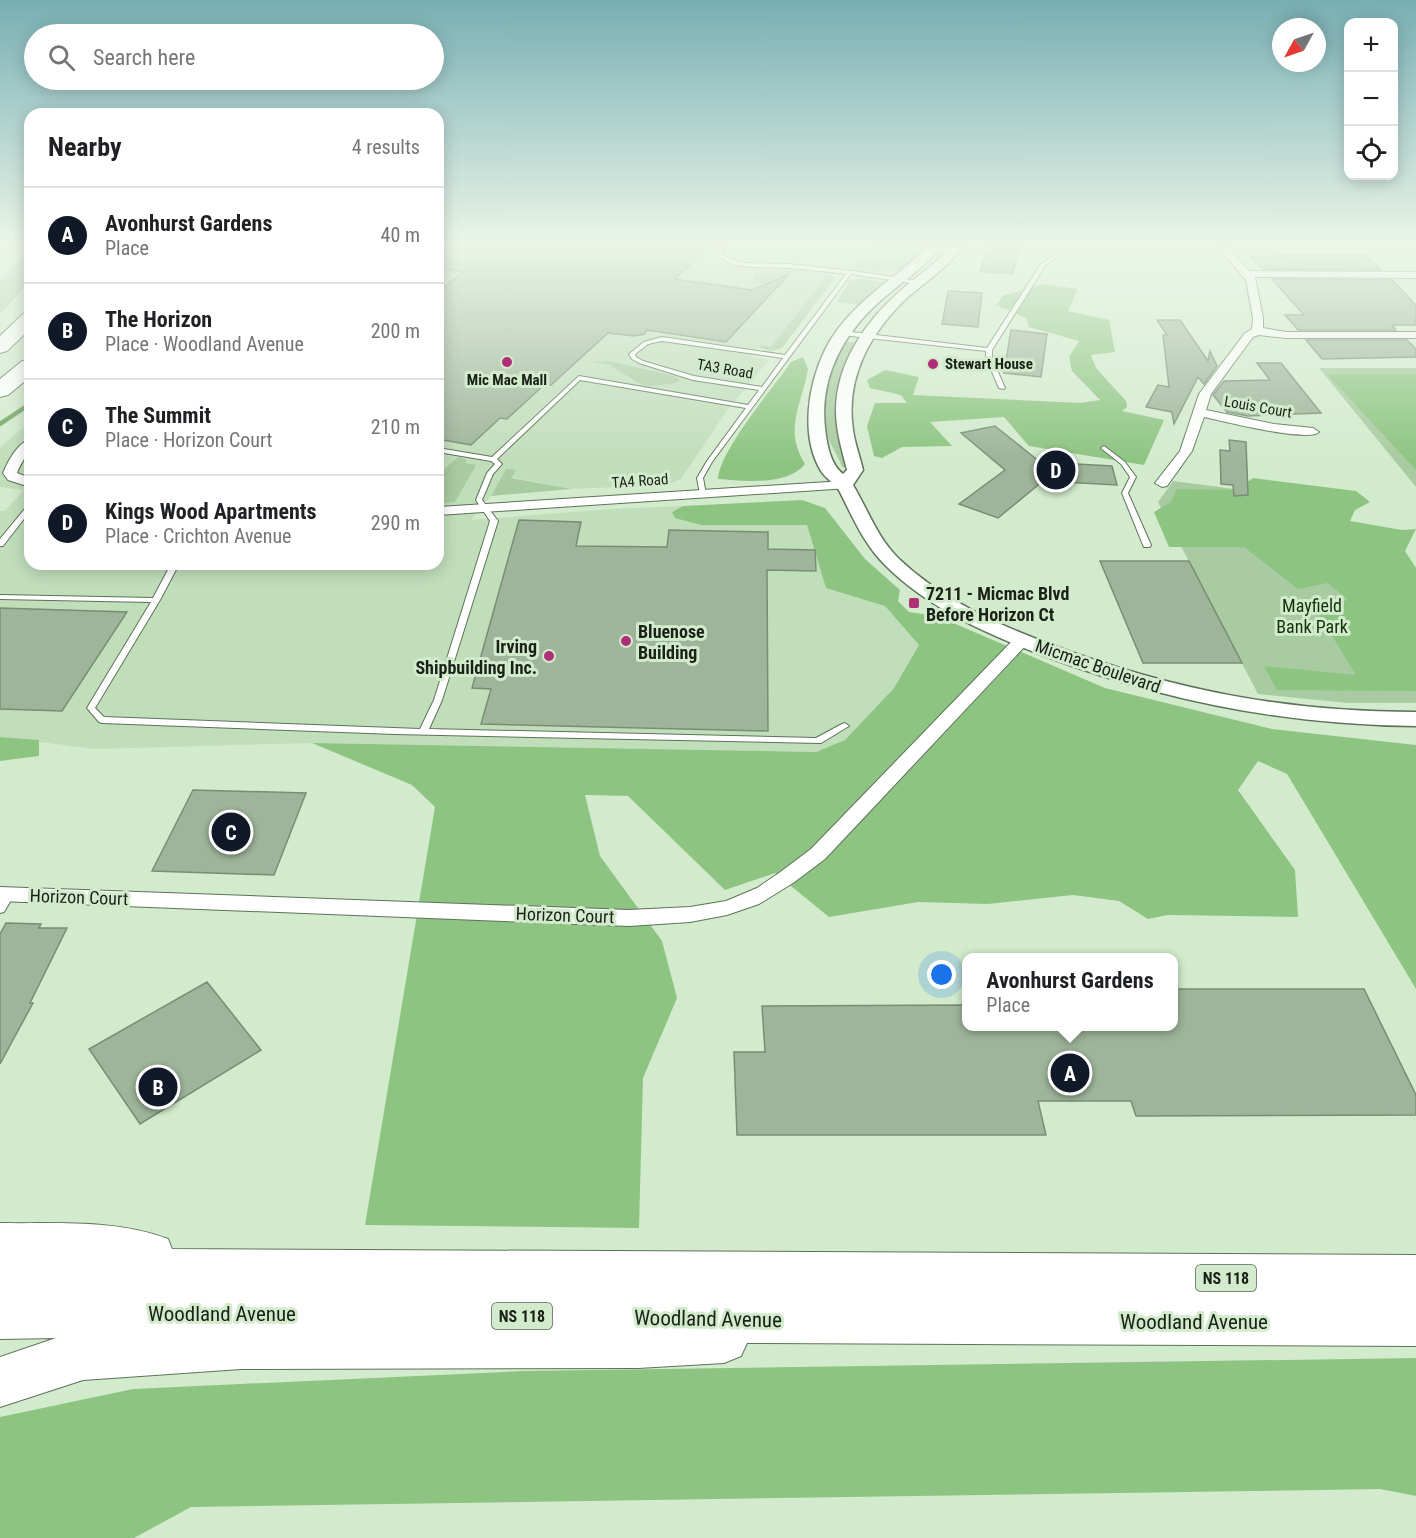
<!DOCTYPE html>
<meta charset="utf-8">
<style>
:root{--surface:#fff;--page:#f6f6f6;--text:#202124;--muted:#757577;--line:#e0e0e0;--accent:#111827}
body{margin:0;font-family:"Roboto Condensed",sans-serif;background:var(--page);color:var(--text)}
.controls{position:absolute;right:18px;top:18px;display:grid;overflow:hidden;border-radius:12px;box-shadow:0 3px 15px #0003}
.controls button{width:54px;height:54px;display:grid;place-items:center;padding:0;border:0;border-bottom:2px solid var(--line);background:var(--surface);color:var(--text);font:30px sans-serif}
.compass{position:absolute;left:1272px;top:18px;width:54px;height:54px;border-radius:50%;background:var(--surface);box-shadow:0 3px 15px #0003;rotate:230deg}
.you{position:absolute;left:942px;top:975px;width:21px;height:21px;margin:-15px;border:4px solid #fff;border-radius:50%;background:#1a73e8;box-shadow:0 0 0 9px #1a73e833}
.badge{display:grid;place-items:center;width:39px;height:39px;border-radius:50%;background:var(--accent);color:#fff;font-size:20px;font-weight:700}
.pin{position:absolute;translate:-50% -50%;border:3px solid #fff;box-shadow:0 2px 6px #0006}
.popup{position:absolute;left:962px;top:953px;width:216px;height:78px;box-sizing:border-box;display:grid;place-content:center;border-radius:12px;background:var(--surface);filter:drop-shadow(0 2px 4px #0005);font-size:20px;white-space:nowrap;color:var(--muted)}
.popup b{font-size:22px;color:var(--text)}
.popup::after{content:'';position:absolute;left:50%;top:100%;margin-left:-12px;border:12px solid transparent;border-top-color:var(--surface)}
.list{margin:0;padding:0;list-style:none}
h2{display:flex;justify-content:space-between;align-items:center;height:78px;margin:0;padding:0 24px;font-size:26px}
h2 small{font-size:20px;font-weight:400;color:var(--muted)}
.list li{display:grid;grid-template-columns:39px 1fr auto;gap:18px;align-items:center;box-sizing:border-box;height:96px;padding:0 24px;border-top:2px solid var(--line)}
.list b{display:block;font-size:22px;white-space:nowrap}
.list p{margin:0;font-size:20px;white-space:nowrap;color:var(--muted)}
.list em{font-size:20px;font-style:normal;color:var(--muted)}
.icon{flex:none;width:33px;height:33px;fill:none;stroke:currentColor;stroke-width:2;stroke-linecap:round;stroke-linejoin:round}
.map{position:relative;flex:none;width:1416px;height:1538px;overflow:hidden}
.search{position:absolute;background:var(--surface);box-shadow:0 3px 15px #0003;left:24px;top:24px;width:420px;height:66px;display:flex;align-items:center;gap:15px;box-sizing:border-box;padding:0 21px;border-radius:33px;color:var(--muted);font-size:22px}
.panel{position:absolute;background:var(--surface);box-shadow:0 3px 15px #0003;left:24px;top:108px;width:420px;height:462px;border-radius:18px}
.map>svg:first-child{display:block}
.built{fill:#c1debb}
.green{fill:#a8cba1}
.forest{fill:#8ec482}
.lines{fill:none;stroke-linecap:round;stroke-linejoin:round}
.stream{stroke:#6fa464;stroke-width:4.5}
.building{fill:#9eb59a;stroke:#788e74;stroke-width:1.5}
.service-casing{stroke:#5d7259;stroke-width:2}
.minor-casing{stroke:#5d7259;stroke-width:2}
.tertiary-casing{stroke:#5d7259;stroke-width:3}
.motorway-casing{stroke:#5d7259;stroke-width:2}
.service{fill:#fff;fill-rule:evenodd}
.minor{fill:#fff;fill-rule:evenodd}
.tertiary{fill:#fff;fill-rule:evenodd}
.motorway{fill:#fff;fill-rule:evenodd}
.poi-dot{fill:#b02d78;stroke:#d3ebcd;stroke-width:2}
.labels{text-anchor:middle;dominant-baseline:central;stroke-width:6;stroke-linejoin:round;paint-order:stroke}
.far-poi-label{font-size:15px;font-weight:bold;fill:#1a2218;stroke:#d3ebcd;text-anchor:start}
.far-street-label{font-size:15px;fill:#1a2218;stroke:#d3ebcd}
.shield{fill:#d3ebcd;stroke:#525e4e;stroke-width:1.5}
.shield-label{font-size:16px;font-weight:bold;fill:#1a2218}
.poi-label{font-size:18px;font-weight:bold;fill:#1a2218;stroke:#d3ebcd;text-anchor:start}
.park-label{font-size:18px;fill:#103407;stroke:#d3ebcd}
.street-label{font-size:18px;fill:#1a2218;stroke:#d3ebcd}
.near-street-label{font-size:21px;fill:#1a2218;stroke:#d3ebcd}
</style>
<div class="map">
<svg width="1416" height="1538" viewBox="0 0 1416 1538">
<rect width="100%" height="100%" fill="#d3ebcd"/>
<path class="built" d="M438,246H876L855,270L824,269L820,275L827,276L771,347L761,345L753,357L769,360L728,409L681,479L668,485L572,489L510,477L506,469L491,496L471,520L611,509L683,506L672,512L701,525H807L826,587L885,606L919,645L894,688L845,740L816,752L312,743L95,749L0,737V511H5L24,490L0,487V447L30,422V564H438Z"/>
<path class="green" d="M876,246H926C901,275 891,274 855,270Z
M30,251V282L0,314V280Z
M779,268L801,271L793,272L779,288L764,285L754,280L755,273L780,271Z
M821,273L830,274L835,278L782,348L772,351L760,348L761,345L771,347L826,277L820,275Z
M865,278L883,282V285L858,305L837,302L850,280Z
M846,342H854C835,389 832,418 847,467H842C839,458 834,451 830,442C818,413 831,367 846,342Z
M609,361L674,376L680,380L676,383L648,386L638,383L610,365L592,362Z
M1319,368H1416V487Z
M458,457L467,460L465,463L476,465L455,502L438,504V475Z
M506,469L516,470L511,478L572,489L491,496Z
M1173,481L1290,496L1416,584V703H1348L1258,694L1158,502Z"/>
<path class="forest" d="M1044,284L1078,289L1068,311L1109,320L1115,352L1091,355L1096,368L1126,401L1127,407L1122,411L1164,420L1144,465L1029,446L1004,417L930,422L952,446L902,447L882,458L874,456L867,426L875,403H907L901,395L870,388L867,380L885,370L919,377L913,395L1081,403L1100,400L1072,371L1069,357L1079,341L1029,327L1026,318L996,305L1003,296Z
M803,357L808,369C802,404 783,429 805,464C788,486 743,481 718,479C719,451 774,387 791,362Z
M1327,374H1416V470Z
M1253,478L1356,491L1370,502L1355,510L1350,521L1402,530L1416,529L1405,551L1416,568V691L1277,690L1264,666L1356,675L1315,608L1348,600L1328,583L1298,589L1244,547H1169L1154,512L1171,502L1177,489L1236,490Z
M802,500L825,508L865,559L900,590L898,601L909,612L937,616L1105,688L1272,729L1416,745V989L1287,774L1258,761L1238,790L1295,870L1298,917L1167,915L1148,919L1119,901L1073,895L988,904L918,902L829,917L775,873L725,890L628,796L585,795L600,856L662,941L677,998L643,1078L639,1228L365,1225L435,807L412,785L312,743L816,752L845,740L894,688L919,645L885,606L826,588L807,525H701L675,518L672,512L683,506Z
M0,737L39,740V756L0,761Z
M1416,1358V1496L1380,1489L191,1507L134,1538H0V1417L133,1389L524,1371Z"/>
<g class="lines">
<path class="stream" d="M0,424L30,404"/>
</g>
<path class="building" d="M438,246H709L675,279L752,290L788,275L726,342L647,330L644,334L634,336L608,333L551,385L545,384L507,419L500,418L471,445L438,439V291L464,272L438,268Z
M989,246H1022L1012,274L980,271Z
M1278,255H1366L1381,270L1263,269L1251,257L1279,256Z
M1272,279L1392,280L1416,305V325H1392L1396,330H1298L1285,315H1304Z
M948,291L982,293L978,327L942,324Z
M1157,320H1180L1208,361L1210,351L1217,366L1204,384L1198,377L1174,424L1172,412L1146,407L1158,385L1169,387L1163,335H1167Z
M1011,330L1047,334L1041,377L1004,373Z
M1306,340H1407L1416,349V357L1322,359Z
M1257,363H1281L1321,413L1248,416L1227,412L1213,395L1224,381L1270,380Z
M995,426L1040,462L1112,466L1117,485L1043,481L998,518L959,504L1005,470L961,433Z
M1229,440L1246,442L1248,495L1234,496L1233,485L1221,484L1220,450L1230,451Z
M519,520L581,522L576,546L667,547L669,530L768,532V549L815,550L816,571L767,570L768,731L481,724L491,689L472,688Z
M1100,561H1189L1242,663H1143Z
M0,608L127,612L62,711L0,709Z
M193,790L306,793L274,875L152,871Z
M6,923L41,924L39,928H67L30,1003H33L0,1064V934Z
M207,982L261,1050L140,1124L89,1049Z
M1173,989H1364L1416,1095V1115L1136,1116L1131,1101H1038L1046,1135H737L734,1052H765L762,1006L966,1005V1026H1173Z"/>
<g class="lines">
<g class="service-casing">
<path id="service" d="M721,246H726L722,252L723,255L731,259L745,263L788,264L853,271L901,278L920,282L917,284L851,274L712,462L703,478L706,494L705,495H701L700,494L697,478L707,461L746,408L580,380L497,459L502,464L493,474L482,500L498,521L442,700L429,729L816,738L842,724L845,723L849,726L821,743L395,734L102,723L99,722L87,708L151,602L0,599V595L153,598L171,564H179L160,600L95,708L104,717L420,729L434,700L490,521L476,500L487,473L495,464L491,461L438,452V448L492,457L579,376L748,405L759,390L693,380L639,363L632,359L629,354L644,342L662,337L785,355L846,274C827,272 808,269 789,268C769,266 727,272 717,252ZM662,341L783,358L762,387L694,376L643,361L636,357L635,354L648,344Z
M1053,256L1057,257L1045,266L992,350V358L1005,388L1004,389L999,388L986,358V351L842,335L839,333L842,331L987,348L1041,264Z
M438,270L445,272L446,273L443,275L438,274Z
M1104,446L1125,462L1136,477L1128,493L1151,545L1150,547H1144L1143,545L1122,493L1130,477L1121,464L1102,449L1101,448Z
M30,504V511L3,546H0V539L28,505Z
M9,891L13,892L14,895L4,912L0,913V901L5,892Z"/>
</g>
<g class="minor-casing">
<path id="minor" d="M1217,246H1227L1249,271L1416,272V278L1255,277L1263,318V328L1286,332H1416V338H1286L1259,335L1253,337L1211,394L1206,410L1274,424L1313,428L1319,432C1308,443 1223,421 1204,417L1192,451L1167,486L1162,487L1155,483L1180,451L1199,394L1245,333L1252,329L1253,318L1246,280Z
M30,439C30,455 22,459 17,473L30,478V487L8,480L3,473C8,461 17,444 30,439Z
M844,481L851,485L849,488L438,515V507Z
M1022,635L1030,640L1028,643L825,859L793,883L759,904L727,915L690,922L629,926L0,901V887L629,910L690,907L726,901L757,888L779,873L811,849L1016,637Z"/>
</g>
<g class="tertiary-casing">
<path id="tertiary" d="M929,246H942C927,265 905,280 887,295C846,329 819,374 825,428C827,444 830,464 843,474L847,470C842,450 836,431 836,411C836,364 865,322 899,292C916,277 936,264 951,246H963C948,267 928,280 909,296C871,331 845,377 853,430C855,444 860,457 863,470L853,485C868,510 877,537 898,558C941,599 996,624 1052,645C1172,690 1287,712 1416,712V726C1286,725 1163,701 1042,655C985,633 928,608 885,565C864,544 853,518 840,492C835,483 826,479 821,471C800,436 808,385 825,350C847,305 894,280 929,246Z"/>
</g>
<g class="motorway-casing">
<path id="motorway" d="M30,312V329L7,351L0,353V336L23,314Z
M30,360V377L8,395L0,397V379L22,361Z
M0,1223C55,1224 116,1219 168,1239L172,1249L1416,1255V1346L747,1343L741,1356L724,1363L638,1368L241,1369L83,1380L0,1407V1357L56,1338L0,1339Z"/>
</g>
<use href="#service" class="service"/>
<use href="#minor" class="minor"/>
<use href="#tertiary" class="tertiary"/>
<use href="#motorway" class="motorway"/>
</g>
<linearGradient id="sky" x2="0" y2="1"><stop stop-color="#77aeb3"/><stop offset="0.53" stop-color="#ebf6e8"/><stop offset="1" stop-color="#ebf6e8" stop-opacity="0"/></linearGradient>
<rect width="1416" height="461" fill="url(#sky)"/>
<g class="poi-dot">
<circle cx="507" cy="362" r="6"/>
<circle cx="933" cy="364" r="6"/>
<rect x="908" y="597" width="12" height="12" rx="3"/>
<circle cx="626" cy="641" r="6"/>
<circle cx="549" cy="656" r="6"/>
</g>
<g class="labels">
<g class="far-poi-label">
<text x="945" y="364">Stewart House</text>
<text x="507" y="380" text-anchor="middle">Mic Mac Mall</text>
</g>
<g class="far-street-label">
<text transform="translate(725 369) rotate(10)">TA3 Road</text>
<text transform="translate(1258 407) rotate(10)">Louis Court</text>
<text transform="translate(640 481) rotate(-4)">TA4 Road</text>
</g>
<g class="shield">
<rect x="1196" y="1265" width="60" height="26" rx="4.5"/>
<rect x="492" y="1303" width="60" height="26" rx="4.5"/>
</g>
<g class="shield-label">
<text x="1226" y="1278">NS 118</text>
<text x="522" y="1316">NS 118</text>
</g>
<g class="poi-label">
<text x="926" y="593">7211 - Micmac Blvd<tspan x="926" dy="21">Before Horizon Ct</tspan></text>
<text x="638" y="631">Bluenose<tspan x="638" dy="21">Building</tspan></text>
<text x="537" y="646" text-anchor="end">Irving<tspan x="537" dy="21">Shipbuilding Inc.</tspan></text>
</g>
<g class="park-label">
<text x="1312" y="605">Mayfield<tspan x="1312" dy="21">Bank Park</tspan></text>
</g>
<g class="street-label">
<text transform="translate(1098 666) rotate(19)">Micmac Boulevard</text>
<text transform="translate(79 897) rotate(2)">Horizon Court</text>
<text transform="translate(565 915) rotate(2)">Horizon Court</text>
</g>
<g class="near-street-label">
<text x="222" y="1314">Woodland Avenue</text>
<text transform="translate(708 1319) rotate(1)">Woodland Avenue</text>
<text x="1194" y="1322">Woodland Avenue</text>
</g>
</g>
</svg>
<div class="controls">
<button>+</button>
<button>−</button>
<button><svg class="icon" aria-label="locate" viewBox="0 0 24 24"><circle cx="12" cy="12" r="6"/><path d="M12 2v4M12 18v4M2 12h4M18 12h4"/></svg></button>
</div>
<svg class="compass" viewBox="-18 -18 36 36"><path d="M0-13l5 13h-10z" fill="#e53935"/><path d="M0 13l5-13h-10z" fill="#757577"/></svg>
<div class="you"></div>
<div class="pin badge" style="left:1070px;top:1073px">A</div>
<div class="popup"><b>Avonhurst Gardens</b>Place</div>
<div class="pin badge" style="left:158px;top:1087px">B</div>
<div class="pin badge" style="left:231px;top:832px">C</div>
<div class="pin badge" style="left:1056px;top:470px">D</div>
<div class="search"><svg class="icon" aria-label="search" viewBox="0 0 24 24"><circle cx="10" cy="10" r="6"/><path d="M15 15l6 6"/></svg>Search here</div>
<section class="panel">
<h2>Nearby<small>4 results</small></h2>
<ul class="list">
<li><span class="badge">A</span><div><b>Avonhurst Gardens</b><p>Place</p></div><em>40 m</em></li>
<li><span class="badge">B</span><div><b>The Horizon</b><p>Place · Woodland Avenue</p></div><em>200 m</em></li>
<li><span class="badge">C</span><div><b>The Summit</b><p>Place · Horizon Court</p></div><em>210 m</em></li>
<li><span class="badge">D</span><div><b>Kings Wood Apartments</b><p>Place · Crichton Avenue</p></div><em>290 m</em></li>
</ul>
</section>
</div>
